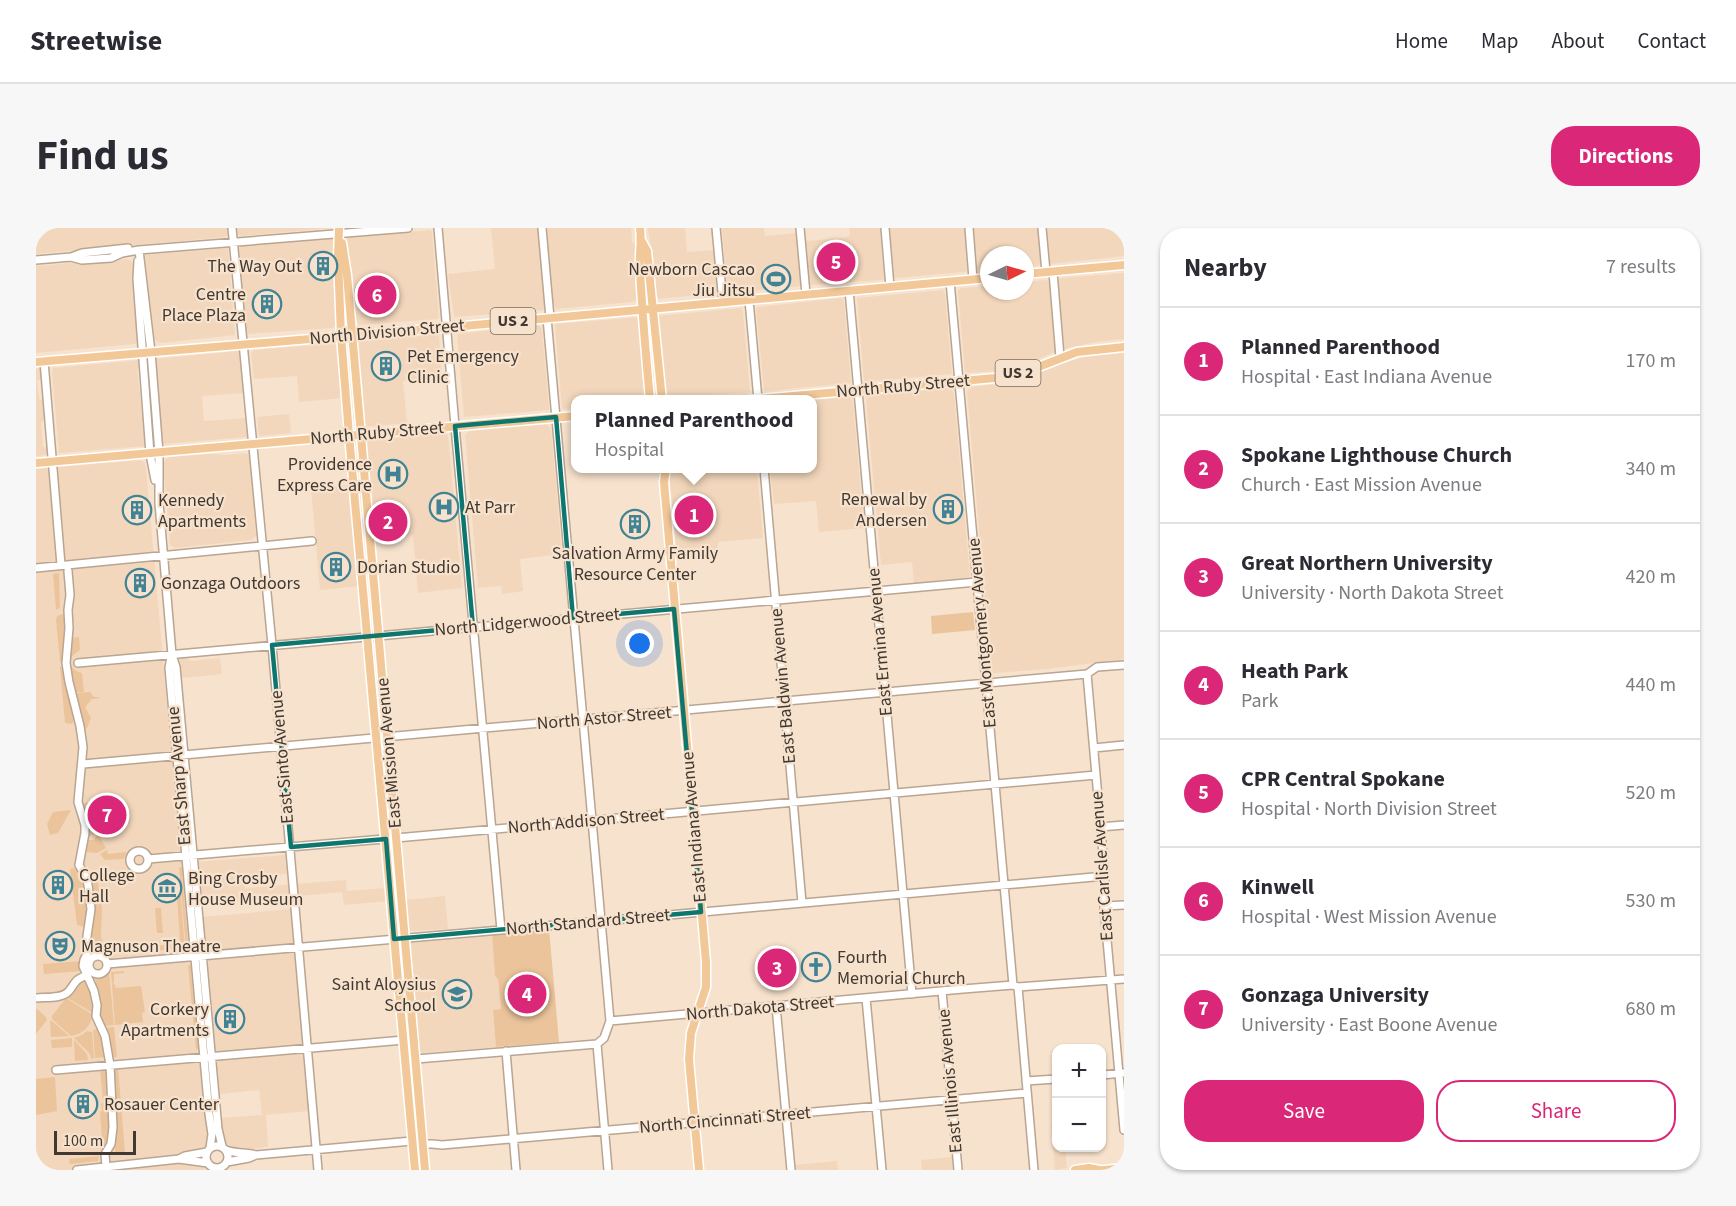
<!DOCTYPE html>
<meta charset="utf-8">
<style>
:root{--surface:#fff;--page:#f7f7f7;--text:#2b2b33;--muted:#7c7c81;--line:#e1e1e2;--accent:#db2777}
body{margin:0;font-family:"Source Sans 3",sans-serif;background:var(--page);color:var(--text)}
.controls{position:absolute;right:18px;bottom:18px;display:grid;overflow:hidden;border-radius:12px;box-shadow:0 2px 4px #0004}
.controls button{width:54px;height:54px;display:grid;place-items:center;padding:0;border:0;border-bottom:2px solid var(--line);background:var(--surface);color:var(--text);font:30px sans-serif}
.compass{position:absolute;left:944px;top:18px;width:54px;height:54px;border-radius:50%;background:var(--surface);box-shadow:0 2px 4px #0004;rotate:85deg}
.scale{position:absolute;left:18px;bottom:15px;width:82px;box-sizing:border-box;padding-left:6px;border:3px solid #413931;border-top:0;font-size:16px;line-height:21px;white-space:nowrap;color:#413931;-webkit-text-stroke:4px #f7e2cd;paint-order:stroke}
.you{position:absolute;left:604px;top:416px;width:21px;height:21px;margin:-15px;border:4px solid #fff;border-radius:50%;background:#1a73e8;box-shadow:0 0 0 9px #1a73e833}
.badge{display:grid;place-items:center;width:39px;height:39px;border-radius:50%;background:var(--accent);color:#fff;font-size:20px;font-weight:700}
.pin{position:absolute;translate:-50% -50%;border:3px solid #fff;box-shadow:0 2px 6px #0006}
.popup{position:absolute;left:535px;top:167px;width:246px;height:78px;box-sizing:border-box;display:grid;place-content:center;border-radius:12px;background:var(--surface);filter:drop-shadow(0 2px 4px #0005);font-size:20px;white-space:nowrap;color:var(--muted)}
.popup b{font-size:22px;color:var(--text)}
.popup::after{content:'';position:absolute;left:50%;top:100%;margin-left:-12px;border:12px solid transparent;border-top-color:var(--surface)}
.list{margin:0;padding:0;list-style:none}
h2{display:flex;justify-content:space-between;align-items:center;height:78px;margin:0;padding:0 24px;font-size:26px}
h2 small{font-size:20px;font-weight:400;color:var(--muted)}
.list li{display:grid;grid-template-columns:39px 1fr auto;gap:18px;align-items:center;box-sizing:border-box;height:108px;padding:0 24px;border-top:2px solid var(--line)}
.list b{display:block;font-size:22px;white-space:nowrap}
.list p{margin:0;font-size:20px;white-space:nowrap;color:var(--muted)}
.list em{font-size:20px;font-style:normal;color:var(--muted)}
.actions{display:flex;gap:12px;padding:18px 24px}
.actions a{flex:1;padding:14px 0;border:2px solid var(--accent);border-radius:24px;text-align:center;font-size:21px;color:var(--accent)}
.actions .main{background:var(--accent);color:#fff}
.map{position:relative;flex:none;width:1088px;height:942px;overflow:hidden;border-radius:24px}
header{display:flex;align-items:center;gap:36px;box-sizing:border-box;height:84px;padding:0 30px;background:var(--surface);border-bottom:2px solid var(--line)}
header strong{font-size:28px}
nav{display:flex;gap:33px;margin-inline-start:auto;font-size:21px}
.intro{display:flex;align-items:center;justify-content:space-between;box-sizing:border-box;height:144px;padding:0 36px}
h1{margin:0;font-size:42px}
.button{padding:15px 27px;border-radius:24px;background:var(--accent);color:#fff;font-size:21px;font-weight:700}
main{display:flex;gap:36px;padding:0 36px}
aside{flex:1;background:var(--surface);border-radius:24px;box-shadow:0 2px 4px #0004}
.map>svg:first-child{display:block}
.built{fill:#f2d7bc;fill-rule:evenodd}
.green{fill:#ebc49b}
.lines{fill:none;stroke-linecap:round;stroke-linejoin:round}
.minor-casing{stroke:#b9a591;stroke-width:10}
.major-casing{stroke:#fff;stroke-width:11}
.minor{stroke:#fff;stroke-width:7}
.major{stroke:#f2c898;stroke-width:8}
.marked{fill:none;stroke:#0f766e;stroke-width:4.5;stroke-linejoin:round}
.labels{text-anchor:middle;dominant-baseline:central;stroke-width:4.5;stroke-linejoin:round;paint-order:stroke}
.shield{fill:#f7e2cd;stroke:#786c60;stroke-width:1.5}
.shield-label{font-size:16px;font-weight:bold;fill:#413931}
.poi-label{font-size:18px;fill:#413931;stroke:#f7e2cd;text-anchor:start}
.street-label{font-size:18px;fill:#413931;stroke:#f7e2cd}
</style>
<header>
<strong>Streetwise</strong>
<nav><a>Home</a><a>Map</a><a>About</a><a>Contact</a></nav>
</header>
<div class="intro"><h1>Find us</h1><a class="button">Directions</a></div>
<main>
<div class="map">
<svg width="1088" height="942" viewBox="0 0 1088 942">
<rect width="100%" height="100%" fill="#f7e2cd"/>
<path class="built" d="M0,0H191L192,7L189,9L0,26Z
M201,0H296L205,8L202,7Z
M455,0H503L509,80L507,82L418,89L412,46L459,41Z
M511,0H595L596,14L599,17L602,67L600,72L595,74L520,81L517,75Z
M612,0H649L651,24L678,22L681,63L680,65L623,71L620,66Z
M686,0H728L729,8L761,5L766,55L764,58L695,65L692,64L691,60Z
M813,0H844L848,51L845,52L775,57L773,53L769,13L808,10L814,7Z
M853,0H928L931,43L928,44L859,50L857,47Z
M937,0H1002L1005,35L1002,38L989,39V27H953V42L943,43L940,40Z
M1009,0H1088V28L1014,36L1012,33Z
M394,2L396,4L403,89L401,91L323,97L319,91L311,10Z
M296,11L298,14L301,57V95L300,98L296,100L212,106L210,104L203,20L206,18Z
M192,20L199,107L125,115L120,113L117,108L109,27Z
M90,31L95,33L97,36L102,110L99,116L0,125V38Z
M1088,45V111L1060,114L1028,121L1022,52L1025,50Z
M1011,52L1014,57L1020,123L988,138L961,143L929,145L922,62L926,60L953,58V63H989V54Z
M907,62L909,66L916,146L829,154L828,153L821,70Z
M805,70L808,73L815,155L729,163L728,162L720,82L722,79Z
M705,80L707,83L714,164L629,171L621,88Z
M604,89L611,171L540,172L539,180L526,181L519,96Z
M503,97L506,101L513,182L428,189L421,106Z
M401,106L403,108L406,149L367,153L371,195L327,199L321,114Z
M303,115L308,170L263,174L261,148L218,151L215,125L218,122Z
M202,123L205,125L209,165L166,168L168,193L211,190L212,209L126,216L119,131Z
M1088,125V431L1011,441L957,445L955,442L931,163L935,159L963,156L988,151L1025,136L1048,129Z
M103,132L104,139L101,142L110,218L23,225L16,144L17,140Z
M3,140L5,141L6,149L1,153L3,170L4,172L8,170L10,191L5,195L7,218L8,220L12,217L13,225L10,227L0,228V141Z
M911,160L916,162L918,166L934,348L930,350L878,355L876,334L845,337L830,171L835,167Z
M811,169L815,170L817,174L828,300L783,304L780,273L738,276L734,241L777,240V172Z
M253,186L255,205L223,208L221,189Z
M510,196L515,201L526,326L484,331L487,363L466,366L465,358L442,360L429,207L434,202Z
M407,205L412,207L426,360L382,365L377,307L337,311L329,216L335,211Z
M210,225L215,230L220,308L215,312L139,320L135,318L134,316L127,236L129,232L134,229L174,226L191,227Z
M105,232L109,235L110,241L134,510L137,514L139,541L137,546L146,635L250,627L251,646L208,650L209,660L310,652L311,663L351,660L352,673L308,677L306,664L166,677L167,689L255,681L273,883L230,887L232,919L211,922L193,921L186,915L172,917L174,941L159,942H0V241ZM223,862L226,887L185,890L184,866Z
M633,241H721L727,310L682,314V326L641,330Z
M312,257L324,358L284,362L275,260Z
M143,429H149L155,433L184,430L186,446L146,450Z
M409,668L412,701L373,703L369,672Z
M456,706L459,748L462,751L465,781L457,782L460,819L386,825L382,821L374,715Z
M1015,896H1020V920H1029L1031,940L1019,942Z
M916,929L917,942H886L885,932Z
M801,933L802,942H760L759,937Z"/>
<path class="green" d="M23,345C24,357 23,368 24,380L20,382L17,346Z
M937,384L939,402L896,406L895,388Z
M27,386L30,391L28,434H24L20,392L21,388Z
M43,409L44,422L37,427L35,431H33L35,410Z
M35,438L40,443L46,445L48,464H39L34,439Z
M24,439H29L39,490L36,496L29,495Z
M54,464L58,469H63L64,470L56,471L50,478V481L55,490L51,500L47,502L39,465Z
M58,574L61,605L53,608L50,589L47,578L49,575Z
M35,582L22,605L14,607L11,596L17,584Z
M60,608H63L70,620L61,625L50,624L52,612H58Z
M71,622L72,626L90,624L88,631L69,632L64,626Z
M143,639L148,640L146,646L152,714L154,718L153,720H150Z
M38,640L49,653L53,679L49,699L41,697L34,641Z
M61,649L66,681L65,709L68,717V723L61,722L53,714L58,678L55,653Z
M144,659L149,720L115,723V712H117L119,718L140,716L144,713L141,670L138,665L140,660Z
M119,680H125L127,705H121Z
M513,701L523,814L460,819L457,782L465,781L462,751L459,748L456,706Z
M44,733L45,743L8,746L7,736Z
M152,737L156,738L155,743L162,816L164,820L160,822Z
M88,743V745L78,746V755L76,756H78L80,760L105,758L109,784L106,785L107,794L79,797L75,744Z
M73,744L78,797L68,798C64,790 58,758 60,750L67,749Z
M49,750C55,760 59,774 57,785L30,769L38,757Z
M30,770L57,787C54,799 47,806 35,808L16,791V788Z
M0,780L9,788L11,792L0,806Z
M14,793H16L33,808L15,809Z
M78,799L81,829H75L73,813L69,800Z
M63,800L67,809L70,829L59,830L57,802Z
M51,803L56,804L58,830L55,831L54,826L38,810L46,807Z
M36,810V819L16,820L15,812Z
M38,812L51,826L52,832L39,833Z
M82,839L89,925L80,926L78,918L77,926H72L75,922L77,840Z
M64,840L71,841L75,900L73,915L67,924L64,885L66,882L65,876L67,874Z
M19,849L21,883L0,887V851Z
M63,928L62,933L34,936L33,931Z"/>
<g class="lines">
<g class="minor-casing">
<path id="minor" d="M196,0L236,417L282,942
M402,0L419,198L465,702
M506,0L514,90
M680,0L687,74
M764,0L770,66
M849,0L854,59
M933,0L937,51
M1006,0L1010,44
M103,22L115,124L123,225V275L135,415L136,427L140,439L182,901L186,918
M35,29L46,25L92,20
M0,32L35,29L46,32L75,30L86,25L103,22L372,0
M102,33L101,51L114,226L119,252
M1017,44L1024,129
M914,53L977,757
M813,62L876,766
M713,72L722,172
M511,90L574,793L568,810L561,816L572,942
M8,133L25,337
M728,240L766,675
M0,340L276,313
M32,343L34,367L32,382L33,400L30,435L33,454L44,498L47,519L42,574L49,597V605L43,637L50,649L52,657L55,681L50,715L51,726L48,732L47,738L58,763L61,777L60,788L69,808L74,837L77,899L75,916L69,926L70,938
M135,429L133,440L173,886L176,906L174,920
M42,435L941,354
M1051,446L1069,648L1068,678L1088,902
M1058,520L1088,517
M47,536L1051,446L1061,439L1088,437
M1064,599L1088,597
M94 632a9 9 0 1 1 18 0a9 9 0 1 1-18 0Z
M112,631L360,610L1060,547
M1068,678L1088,677
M53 737a9 9 0 1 1 18 0a9 9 0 1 1-18 0Z
M71,736L465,702L1069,648
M982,759L998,942
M906,763L922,942
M0,770C10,769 26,771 33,763C41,753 37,753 51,747
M830,770L846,942
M740,778L755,942
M574,793L927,761L977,757L982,759L1088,751
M470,823L480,942
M380,831L561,816
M20,842L368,812
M1066,847L1087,845
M990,853L1020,851
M387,916H396L406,917L991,865
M170 929a11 11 0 1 1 22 0a11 11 0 1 1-22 0Z
M190,922C200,926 210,924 220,927
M143,931L149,928L171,924
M191,934L213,930L220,927L376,913
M41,942L143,931L172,935"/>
</g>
<g class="major-casing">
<path id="major" d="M303,0L302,29L305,108L313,207L379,942
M604,0C606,14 603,27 604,41C606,85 610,128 614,172
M606,14L611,23L626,172
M306,15L311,47L389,942
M989,46L1088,37
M0,134L428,98L953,50
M713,172L959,150L992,143L1041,124L1088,119
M0,235L540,188
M630,240L628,254L629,266L670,734V759L655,805L653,831L663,942
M1039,942L1053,940L1064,942
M1068,942L1088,940"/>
</g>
<use href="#minor" class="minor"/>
<use href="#major" class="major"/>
</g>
<path class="marked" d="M520,189L537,390L638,381L665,684L358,711L350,611L255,619L236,417L437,399L419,198Z"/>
<defs>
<g id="building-ring" transform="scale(1.5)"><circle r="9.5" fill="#f7e2cd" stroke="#418394" stroke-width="1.5"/><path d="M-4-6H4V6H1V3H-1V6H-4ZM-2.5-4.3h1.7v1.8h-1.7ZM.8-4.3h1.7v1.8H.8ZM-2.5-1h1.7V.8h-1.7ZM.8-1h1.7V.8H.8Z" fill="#418394"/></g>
<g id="stadium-ring" transform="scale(1.5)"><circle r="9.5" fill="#f7e2cd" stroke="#418394" stroke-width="1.5"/><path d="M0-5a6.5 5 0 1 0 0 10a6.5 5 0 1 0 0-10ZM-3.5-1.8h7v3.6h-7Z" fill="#418394"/></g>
<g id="hospital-ring" transform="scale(1.5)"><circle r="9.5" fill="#f7e2cd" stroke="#418394" stroke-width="1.5"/><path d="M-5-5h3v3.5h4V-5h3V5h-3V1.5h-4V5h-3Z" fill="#418394"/></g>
<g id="museum-ring" transform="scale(1.5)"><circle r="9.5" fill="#f7e2cd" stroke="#418394" stroke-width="1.5"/><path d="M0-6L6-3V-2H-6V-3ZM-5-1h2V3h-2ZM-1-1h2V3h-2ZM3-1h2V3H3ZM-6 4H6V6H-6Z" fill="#418394"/></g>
<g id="theatre-ring" transform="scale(1.5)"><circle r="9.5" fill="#f7e2cd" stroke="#418394" stroke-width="1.5"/><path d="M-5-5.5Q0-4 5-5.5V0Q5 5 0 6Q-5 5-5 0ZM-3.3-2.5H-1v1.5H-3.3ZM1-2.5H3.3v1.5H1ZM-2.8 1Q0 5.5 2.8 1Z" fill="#418394"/></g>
<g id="church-ring" transform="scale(1.5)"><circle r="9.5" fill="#f7e2cd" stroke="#418394" stroke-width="1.5"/><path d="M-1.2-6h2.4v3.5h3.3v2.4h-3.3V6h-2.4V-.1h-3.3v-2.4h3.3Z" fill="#418394"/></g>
<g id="school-ring" transform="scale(1.5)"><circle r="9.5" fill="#f7e2cd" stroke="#418394" stroke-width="1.5"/><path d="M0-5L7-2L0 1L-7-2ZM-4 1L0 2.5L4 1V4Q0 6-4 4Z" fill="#418394"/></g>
</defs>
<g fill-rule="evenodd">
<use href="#building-ring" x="287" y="38"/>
<use href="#stadium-ring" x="740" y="51"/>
<use href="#building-ring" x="231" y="76"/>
<use href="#building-ring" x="350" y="138"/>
<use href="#hospital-ring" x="357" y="246"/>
<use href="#hospital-ring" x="408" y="279"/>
<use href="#building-ring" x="912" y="281"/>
<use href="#building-ring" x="101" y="282"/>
<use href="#building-ring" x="599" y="296"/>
<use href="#building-ring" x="300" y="339"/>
<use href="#building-ring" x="104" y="355"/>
<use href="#building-ring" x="22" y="657"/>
<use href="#museum-ring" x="131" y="660"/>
<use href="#theatre-ring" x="24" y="718"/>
<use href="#church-ring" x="780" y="739"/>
<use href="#school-ring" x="421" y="766"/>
<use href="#building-ring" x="194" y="791"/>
<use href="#building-ring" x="47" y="876"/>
</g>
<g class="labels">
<g class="shield">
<rect x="454.5" y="80" width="45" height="26" rx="4.5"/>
<rect x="959.5" y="132" width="45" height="26" rx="4.5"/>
</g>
<g class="shield-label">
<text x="477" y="93">US 2</text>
<text x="982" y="145">US 2</text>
</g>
<g class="poi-label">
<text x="266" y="38" text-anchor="end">The Way Out</text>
<text x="719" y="41" text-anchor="end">Newborn Cascao<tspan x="719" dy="21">Jiu Jitsu</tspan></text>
<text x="210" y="66" text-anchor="end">Centre<tspan x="210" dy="21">Place Plaza</tspan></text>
<text x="371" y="128">Pet Emergency<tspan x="371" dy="21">Clinic</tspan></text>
<text x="336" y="236" text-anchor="end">Providence<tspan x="336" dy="21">Express Care</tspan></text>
<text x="891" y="271" text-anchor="end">Renewal by<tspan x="891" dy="21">Andersen</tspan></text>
<text x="122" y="272">Kennedy<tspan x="122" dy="21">Apartments</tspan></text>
<text x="429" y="279">At Parr</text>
<text x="599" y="325" text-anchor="middle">Salvation Army Family<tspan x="599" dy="21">Resource Center</tspan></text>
<text x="321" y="339">Dorian Studio</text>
<text x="125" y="355">Gonzaga Outdoors</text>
<text x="43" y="647">College<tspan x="43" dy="21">Hall</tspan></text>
<text x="152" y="650">Bing Crosby<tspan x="152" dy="21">House Museum</tspan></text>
<text x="45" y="718">Magnuson Theatre</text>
<text x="801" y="729">Fourth<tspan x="801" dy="21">Memorial Church</tspan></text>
<text x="400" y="756" text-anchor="end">Saint Aloysius<tspan x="400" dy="21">School</tspan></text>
<text x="173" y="781" text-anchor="end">Corkery<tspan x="173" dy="21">Apartments</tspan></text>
<text x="68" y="876">Rosauer Center</text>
</g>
<g class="street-label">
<text transform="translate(351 104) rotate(-5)">North Division Street</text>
<text transform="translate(867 158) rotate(-5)">North Ruby Street</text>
<text transform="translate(341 205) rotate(-5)">North Ruby Street</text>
<text transform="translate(491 394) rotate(-5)">North Lidgerwood Street</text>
<text transform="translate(946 405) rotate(-95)">East Montgomery Avenue</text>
<text transform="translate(844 414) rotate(-95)">East Ermina Avenue</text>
<text transform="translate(747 458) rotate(-95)">East Baldwin Avenue</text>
<text transform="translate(568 490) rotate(-5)">North Astor Street</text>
<text transform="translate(353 525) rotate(-95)">East Mission Avenue</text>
<text transform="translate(246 529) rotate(-95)">East Sinto Avenue</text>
<text transform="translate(143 548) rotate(-95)">East Sharp Avenue</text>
<text transform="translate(550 593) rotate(-5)">North Addison Street</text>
<text transform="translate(658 599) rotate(-95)">East Indiana Avenue</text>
<text transform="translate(1066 638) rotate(-94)">East Carlisle Avenue</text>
<text transform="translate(552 694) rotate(-5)">North Standard Street</text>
<text transform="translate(724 780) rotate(-5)">North Dakota Street</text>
<text transform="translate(914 853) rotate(-95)">East Illinois Avenue</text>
<text transform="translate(689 892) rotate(-5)">North Cincinnati Street</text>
</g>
</g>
</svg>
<div class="controls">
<button>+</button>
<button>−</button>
</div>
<svg class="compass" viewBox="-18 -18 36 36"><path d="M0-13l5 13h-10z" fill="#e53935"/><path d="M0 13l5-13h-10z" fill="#7c7c81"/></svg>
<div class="scale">100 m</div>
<div class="you"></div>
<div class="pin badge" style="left:658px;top:287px">1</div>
<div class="popup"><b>Planned Parenthood</b>Hospital</div>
<div class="pin badge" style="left:352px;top:294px">2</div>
<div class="pin badge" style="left:741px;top:740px">3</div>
<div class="pin badge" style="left:491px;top:766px">4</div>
<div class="pin badge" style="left:800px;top:34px">5</div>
<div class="pin badge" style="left:341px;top:67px">6</div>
<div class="pin badge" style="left:71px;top:587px">7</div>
</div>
<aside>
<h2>Nearby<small>7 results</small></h2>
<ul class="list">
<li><span class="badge">1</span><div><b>Planned Parenthood</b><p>Hospital · East Indiana Avenue</p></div><em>170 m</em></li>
<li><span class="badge">2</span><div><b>Spokane Lighthouse Church</b><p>Church · East Mission Avenue</p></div><em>340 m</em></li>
<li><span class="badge">3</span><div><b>Great Northern University</b><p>University · North Dakota Street</p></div><em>420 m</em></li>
<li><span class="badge">4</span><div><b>Heath Park</b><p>Park</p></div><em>440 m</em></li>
<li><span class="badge">5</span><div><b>CPR Central Spokane</b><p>Hospital · North Division Street</p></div><em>520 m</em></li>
<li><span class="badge">6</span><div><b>Kinwell</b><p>Hospital · West Mission Avenue</p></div><em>530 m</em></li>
<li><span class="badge">7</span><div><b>Gonzaga University</b><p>University · East Boone Avenue</p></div><em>680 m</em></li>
</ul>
<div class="actions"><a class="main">Save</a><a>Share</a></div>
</aside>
</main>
